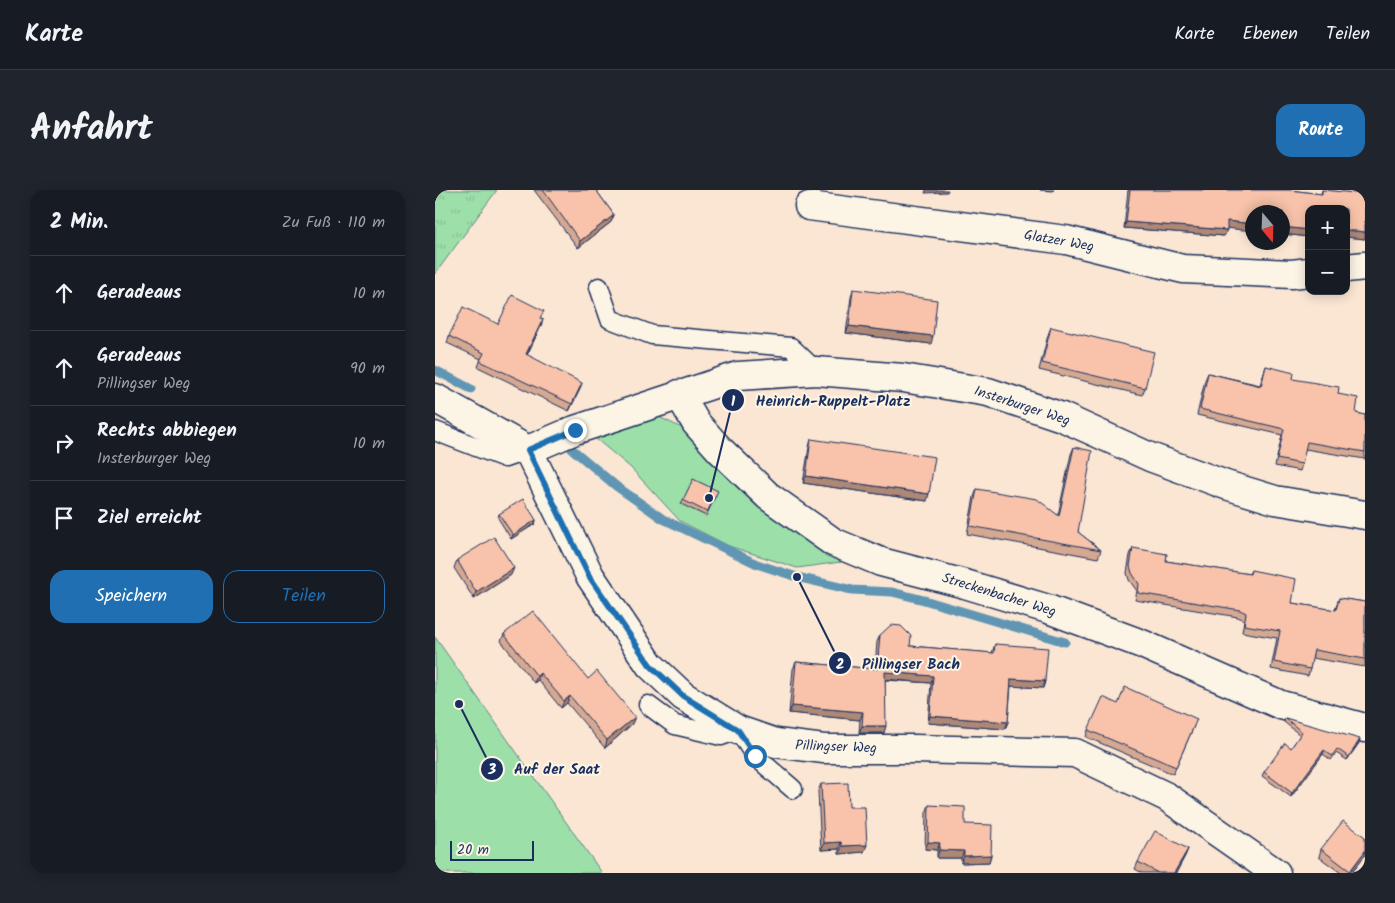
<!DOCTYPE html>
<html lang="de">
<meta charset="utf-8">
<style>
:root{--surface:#171b24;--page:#20242c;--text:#f1f3f6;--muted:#9ea1a6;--line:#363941;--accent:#1f6fb2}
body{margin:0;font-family:Kalam,sans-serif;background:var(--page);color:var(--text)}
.controls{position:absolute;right:15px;top:15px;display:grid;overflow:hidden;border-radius:10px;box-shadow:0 2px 12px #0003}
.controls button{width:45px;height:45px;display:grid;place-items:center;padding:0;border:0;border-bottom:1px solid var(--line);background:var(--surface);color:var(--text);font:25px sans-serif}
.compass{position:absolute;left:810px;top:15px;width:45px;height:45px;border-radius:50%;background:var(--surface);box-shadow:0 2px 12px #0003;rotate:161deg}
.scale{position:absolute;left:15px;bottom:12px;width:84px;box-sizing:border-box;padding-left:5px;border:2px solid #1b2f5e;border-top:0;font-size:14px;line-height:18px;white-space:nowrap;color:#1b2f5e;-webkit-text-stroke:4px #fcf5e5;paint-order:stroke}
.stop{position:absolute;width:15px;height:15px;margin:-11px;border:4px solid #1f6fb2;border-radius:50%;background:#fff}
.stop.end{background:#1f6fb2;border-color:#fff;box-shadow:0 1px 5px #0008}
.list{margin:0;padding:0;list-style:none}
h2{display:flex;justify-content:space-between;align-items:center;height:65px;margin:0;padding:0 20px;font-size:21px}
h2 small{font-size:16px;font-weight:400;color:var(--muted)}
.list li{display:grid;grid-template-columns:32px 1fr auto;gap:15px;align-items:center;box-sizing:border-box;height:75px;padding:0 20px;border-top:1px solid var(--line)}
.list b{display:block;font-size:19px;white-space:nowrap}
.list p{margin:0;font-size:16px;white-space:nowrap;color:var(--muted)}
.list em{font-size:16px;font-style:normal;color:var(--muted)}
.actions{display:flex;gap:10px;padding:15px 20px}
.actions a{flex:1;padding:11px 0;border:1px solid var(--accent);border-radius:15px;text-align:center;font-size:18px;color:var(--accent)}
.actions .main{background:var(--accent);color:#fff}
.icon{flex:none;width:28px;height:28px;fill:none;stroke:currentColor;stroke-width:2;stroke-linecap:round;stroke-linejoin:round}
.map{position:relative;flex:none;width:930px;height:683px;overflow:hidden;border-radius:15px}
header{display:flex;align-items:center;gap:30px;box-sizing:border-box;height:70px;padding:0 25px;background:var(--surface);border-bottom:1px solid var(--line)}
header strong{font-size:24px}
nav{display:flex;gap:28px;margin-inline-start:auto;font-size:18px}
.intro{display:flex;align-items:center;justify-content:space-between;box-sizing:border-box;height:120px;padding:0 30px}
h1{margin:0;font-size:35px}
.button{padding:12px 22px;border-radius:15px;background:var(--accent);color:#fff;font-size:18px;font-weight:700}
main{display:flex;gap:30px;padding:0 30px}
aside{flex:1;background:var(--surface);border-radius:15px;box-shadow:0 2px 12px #0003}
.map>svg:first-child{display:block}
.grass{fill:url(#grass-tufts);stroke:#5c8784}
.green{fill:#9ddfa9;stroke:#5c8784}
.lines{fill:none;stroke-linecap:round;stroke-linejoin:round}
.stream{stroke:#6096b4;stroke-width:9}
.service-casing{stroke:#1b2f5e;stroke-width:21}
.minor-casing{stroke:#1b2f5e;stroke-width:31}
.service{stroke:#fcf5e5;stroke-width:18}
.minor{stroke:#fcf5e5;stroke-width:28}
.wall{fill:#d5a892;stroke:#1b2f5e}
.shaded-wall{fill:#ae8877;stroke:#1b2f5e}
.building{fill:#f8c3aa;stroke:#1b2f5e}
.route{stroke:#1f6fb2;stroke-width:6}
.labels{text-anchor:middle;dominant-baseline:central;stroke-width:4;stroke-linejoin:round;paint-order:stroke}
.street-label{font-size:14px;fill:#1b2f5e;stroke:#fcf5e5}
.leader{fill:none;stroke:#1b2f5e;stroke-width:2}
.callout-dot{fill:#1b2f5e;stroke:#fcf5e5;stroke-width:2}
.mark-label{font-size:15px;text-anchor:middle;font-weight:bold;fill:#fff}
.callout-label{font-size:15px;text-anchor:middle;font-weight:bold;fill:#1b2f5e;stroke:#fcf5e5;stroke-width:4;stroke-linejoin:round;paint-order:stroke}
</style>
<header>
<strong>Karte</strong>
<nav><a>Karte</a><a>Ebenen</a><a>Teilen</a></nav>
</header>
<div class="intro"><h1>Anfahrt</h1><a class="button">Route</a></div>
<main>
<aside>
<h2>2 Min.<small>Zu Fuß · 110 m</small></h2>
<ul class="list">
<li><svg class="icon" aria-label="ahead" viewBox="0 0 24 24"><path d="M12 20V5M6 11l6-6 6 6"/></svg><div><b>Geradeaus</b></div><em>10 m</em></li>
<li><svg class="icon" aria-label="ahead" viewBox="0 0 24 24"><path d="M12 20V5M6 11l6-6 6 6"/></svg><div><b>Geradeaus</b><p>Pillingser Weg</p></div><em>90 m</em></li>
<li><svg class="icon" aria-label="right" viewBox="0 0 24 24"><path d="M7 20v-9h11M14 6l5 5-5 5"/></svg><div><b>Rechts abbiegen</b><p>Insterburger Weg</p></div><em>10 m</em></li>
<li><svg class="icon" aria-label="arrive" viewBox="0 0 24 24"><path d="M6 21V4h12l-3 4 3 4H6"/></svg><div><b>Ziel erreicht</b></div></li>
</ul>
<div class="actions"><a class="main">Speichern</a><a>Teilen</a></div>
</aside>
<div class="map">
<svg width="930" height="683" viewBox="0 0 930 683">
<defs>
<pattern id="grass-tufts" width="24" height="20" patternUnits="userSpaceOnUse" patternTransform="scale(1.25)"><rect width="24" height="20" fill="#9ddfa9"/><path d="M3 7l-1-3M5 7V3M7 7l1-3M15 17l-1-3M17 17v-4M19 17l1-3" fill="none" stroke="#87c094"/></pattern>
</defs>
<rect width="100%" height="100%" fill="#fbe6d3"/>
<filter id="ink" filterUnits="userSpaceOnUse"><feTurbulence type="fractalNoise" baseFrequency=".02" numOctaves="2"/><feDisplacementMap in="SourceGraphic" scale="10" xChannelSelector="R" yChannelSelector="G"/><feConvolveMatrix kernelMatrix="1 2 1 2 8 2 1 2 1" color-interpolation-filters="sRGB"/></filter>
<g filter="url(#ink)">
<path class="grass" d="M0,0H62L0,84Z"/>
<path class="green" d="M220,225L247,238L294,288L354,328L406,372L362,378L294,356L245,331L196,278L154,243Z
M0,447L167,683H0Z"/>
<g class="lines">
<path class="stream" d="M0,180L36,199
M137,259L181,296L228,329L322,374L362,387L417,400L457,402L489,410L630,452"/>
<g class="service-casing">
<path id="service" d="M164,97L175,129L217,145L356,157L381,181
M0,241L70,268L93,260
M213,515L240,535L286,546L303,540L320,566L358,599"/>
</g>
<g class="minor-casing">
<path id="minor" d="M374,16L631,50L748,79L857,84L874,82
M911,78L930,76
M244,204L261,233L285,260L333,306L398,352L446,372L530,394L613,419L707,454L846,515L930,538
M0,208L93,260L155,386L215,475L248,506L303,540L341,553L389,559H479L640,563L732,607L841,683
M93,260L140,240L303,186L381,181L468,188L553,202L627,227L715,267L791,295L840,310L930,325"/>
</g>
<use href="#service" class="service"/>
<use href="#minor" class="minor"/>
</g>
<path class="wall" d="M99,0H161L179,25L176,32L143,58Z
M693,0H855L886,4L887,0L930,4V49L911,47L874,19V47L848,44V22L792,38L789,46L689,38Z
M418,99L496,154L411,143L416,107Z
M106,128L108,129L106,136L92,165L145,199L134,221L43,177L46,169L12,153L14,146L63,134Z
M616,137L710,198L707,205L604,180L613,145Z
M831,176L858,189L903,204L921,223L930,225V269L870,259L867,274L865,281L840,276L847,245L762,225L770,190L773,183L825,195Z
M376,249L492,311L368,293L374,257Z
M639,257L643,342L666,360L663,368L532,344L539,307L542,299L623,325L636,264Z
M281,305L271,326L246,314L248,310Z
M64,324L101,330L100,334L76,349L63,328Z
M698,358L731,371L814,384L816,380L857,413L900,420L904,408L930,412V477L877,468L875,479L873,486L836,479L842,448L807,442L809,430L803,427L700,410L702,401L694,390L692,383L695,365Z
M22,370L76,385L39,409L19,378Z
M69,444L153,489L197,534L170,558L132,513L126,518L103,490L99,493L66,451Z
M445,445L475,456L557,463L560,454L610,491L608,498L576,496L573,532L570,539L493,533L496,493L450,490L449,543H424L425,530L354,523L358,479L361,472L440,479L442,452Z
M683,514L759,536L738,584L651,547L653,540Z
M850,528L924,553L912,570L901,563L896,570L888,564L856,607L827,586L829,582L856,558L865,545L849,532Z
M386,594L414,617L429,662L404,664V659L386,660L383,601Z
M494,615L530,634L556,665L554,672L526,673V668H502V660L490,659L491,623Z
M930,647V665L916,683H906L884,667L886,659Z
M753,659L750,666L741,683H707L700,679L703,672Z"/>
<path class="shaded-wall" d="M491,0H513L512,2L490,3Z
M605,0H619L618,1Z
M179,25L176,32L143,58L145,51Z
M792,31L818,34V41L790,38Z
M691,32L792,40L789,46L689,38Z
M848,37L874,40V47L848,44Z
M911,40L930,42V49L911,47Z
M108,129L106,136L89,171L91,164Z
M414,136L498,146L496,154L411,143Z
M147,193L145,199L134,221L137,214Z
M371,286L494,304L492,311L368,293Z
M101,330L100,334L76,349L78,345Z
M79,378L76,385L39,409L41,402Z
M450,482L498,486L496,493L447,489Z
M105,483L103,490L99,493L102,486Z
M576,489L610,491L608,498L574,496Z
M135,506L132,513L126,518L129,511Z
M357,516L428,522L425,530L354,523Z
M495,526L573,532L570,539L493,533Z
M200,527L197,534L170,558L172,550Z
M427,536H451L449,543H424Z
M925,549L924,553L912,570L914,567Z
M889,560L888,564L856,607L857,603Z
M406,652L404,659L386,660L389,653Z
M493,652L505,653L502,660L490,659Z
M432,655L429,662L404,664L407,656Z
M753,659L750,666L741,683H739Z
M504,660L529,661L526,668H502Z
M930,661V665L916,683H914Z
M556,665L554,672L526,673L529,666Z"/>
<path class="building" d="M108,0H161L179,25L145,51Z
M695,0H855L887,4V0H889L930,4V42L911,40V19H874V40L848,37V22H818V34L792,31V40L691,32Z
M418,99L502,110L498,146L414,136Z
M77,105L109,121L105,128L108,129L91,164L147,193L137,214L45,171L49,163L14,146L28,117L63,134Z
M616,137L719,162L710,198L607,173Z
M831,176L859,183L858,189L904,197L903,204L923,208L921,223L930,225V262L872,252L867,274L842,269L849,239L765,219L773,183L826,196Z
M376,249L500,267L494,304L371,286Z
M639,257L657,261L643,342L666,360L535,336L542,299L602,309L624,326Z
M258,289L283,301L272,322L248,310Z
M88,309L101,330L78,345L64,324Z
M59,347L79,378L41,402L22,370Z
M698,358L732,364L731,371L815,384L816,380L861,389L857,413L901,420L904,408L930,412V469L879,460L875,479L839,472L845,441L809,435L811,423L805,420L703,403L704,394L697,383L695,376Z
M98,421L153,489L162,481L200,527L172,550L135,506L129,511L105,483L102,486L69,444Z
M456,435L466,436L476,446L475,456L559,463L560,454L613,458L610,491L576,489L573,532L495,526L498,486L450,482L451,536H427L428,522L357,516L361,472L442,479L445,445Z
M690,497L762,529L741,577L653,540L668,507L683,514Z
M850,528L925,549L914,567L902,559L897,566L889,560L857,603L829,582L850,553L856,558L867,542Z
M413,593L414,617H430L432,655L407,656L406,652L389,653L386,594Z
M494,615L530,617V634L557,635L556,665L529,666V661L504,660L505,653L493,652Z
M908,631L930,647V661L915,681L886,659Z
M720,641L753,659L739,683H723L703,672Z"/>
</g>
<g class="lines" filter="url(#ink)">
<path class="route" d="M140,240L93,260L154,386L215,475L248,506L303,540L320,566"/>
</g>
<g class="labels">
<g class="street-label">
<text transform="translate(624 51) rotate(10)">Glatzer Weg</text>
<text transform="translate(587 216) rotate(18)">Insterburger Weg</text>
<text transform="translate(564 405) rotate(17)">Streckenbacher Weg</text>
<text transform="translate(401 557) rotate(2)">Pillingser Weg</text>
</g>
</g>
<path class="leader" d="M274 308L298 210M362 387L405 473M24 514L57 579"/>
<g class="callout-dot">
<circle cx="274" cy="308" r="5"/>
<circle cx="362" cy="387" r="5"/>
<circle cx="24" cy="514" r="5"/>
<circle cx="298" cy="210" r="12"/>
<circle cx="405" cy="473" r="12"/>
<circle cx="57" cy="579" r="12"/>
</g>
<g class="mark-label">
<text x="298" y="216">1</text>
<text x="405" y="479">2</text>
<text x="57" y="584">3</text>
</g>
<g class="callout-label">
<text x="398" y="216">Heinrich-Ruppelt-Platz</text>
<text x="476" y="479">Pillingser Bach</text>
<text x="122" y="584">Auf der Saat</text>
</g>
</svg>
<div class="controls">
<button>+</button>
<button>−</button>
</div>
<svg class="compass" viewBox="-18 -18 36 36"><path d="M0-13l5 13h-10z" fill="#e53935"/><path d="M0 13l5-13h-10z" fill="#9ea1a6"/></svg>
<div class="scale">20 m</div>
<div class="stop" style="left:320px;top:566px"></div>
<div class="stop end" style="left:140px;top:240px"></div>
</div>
</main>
